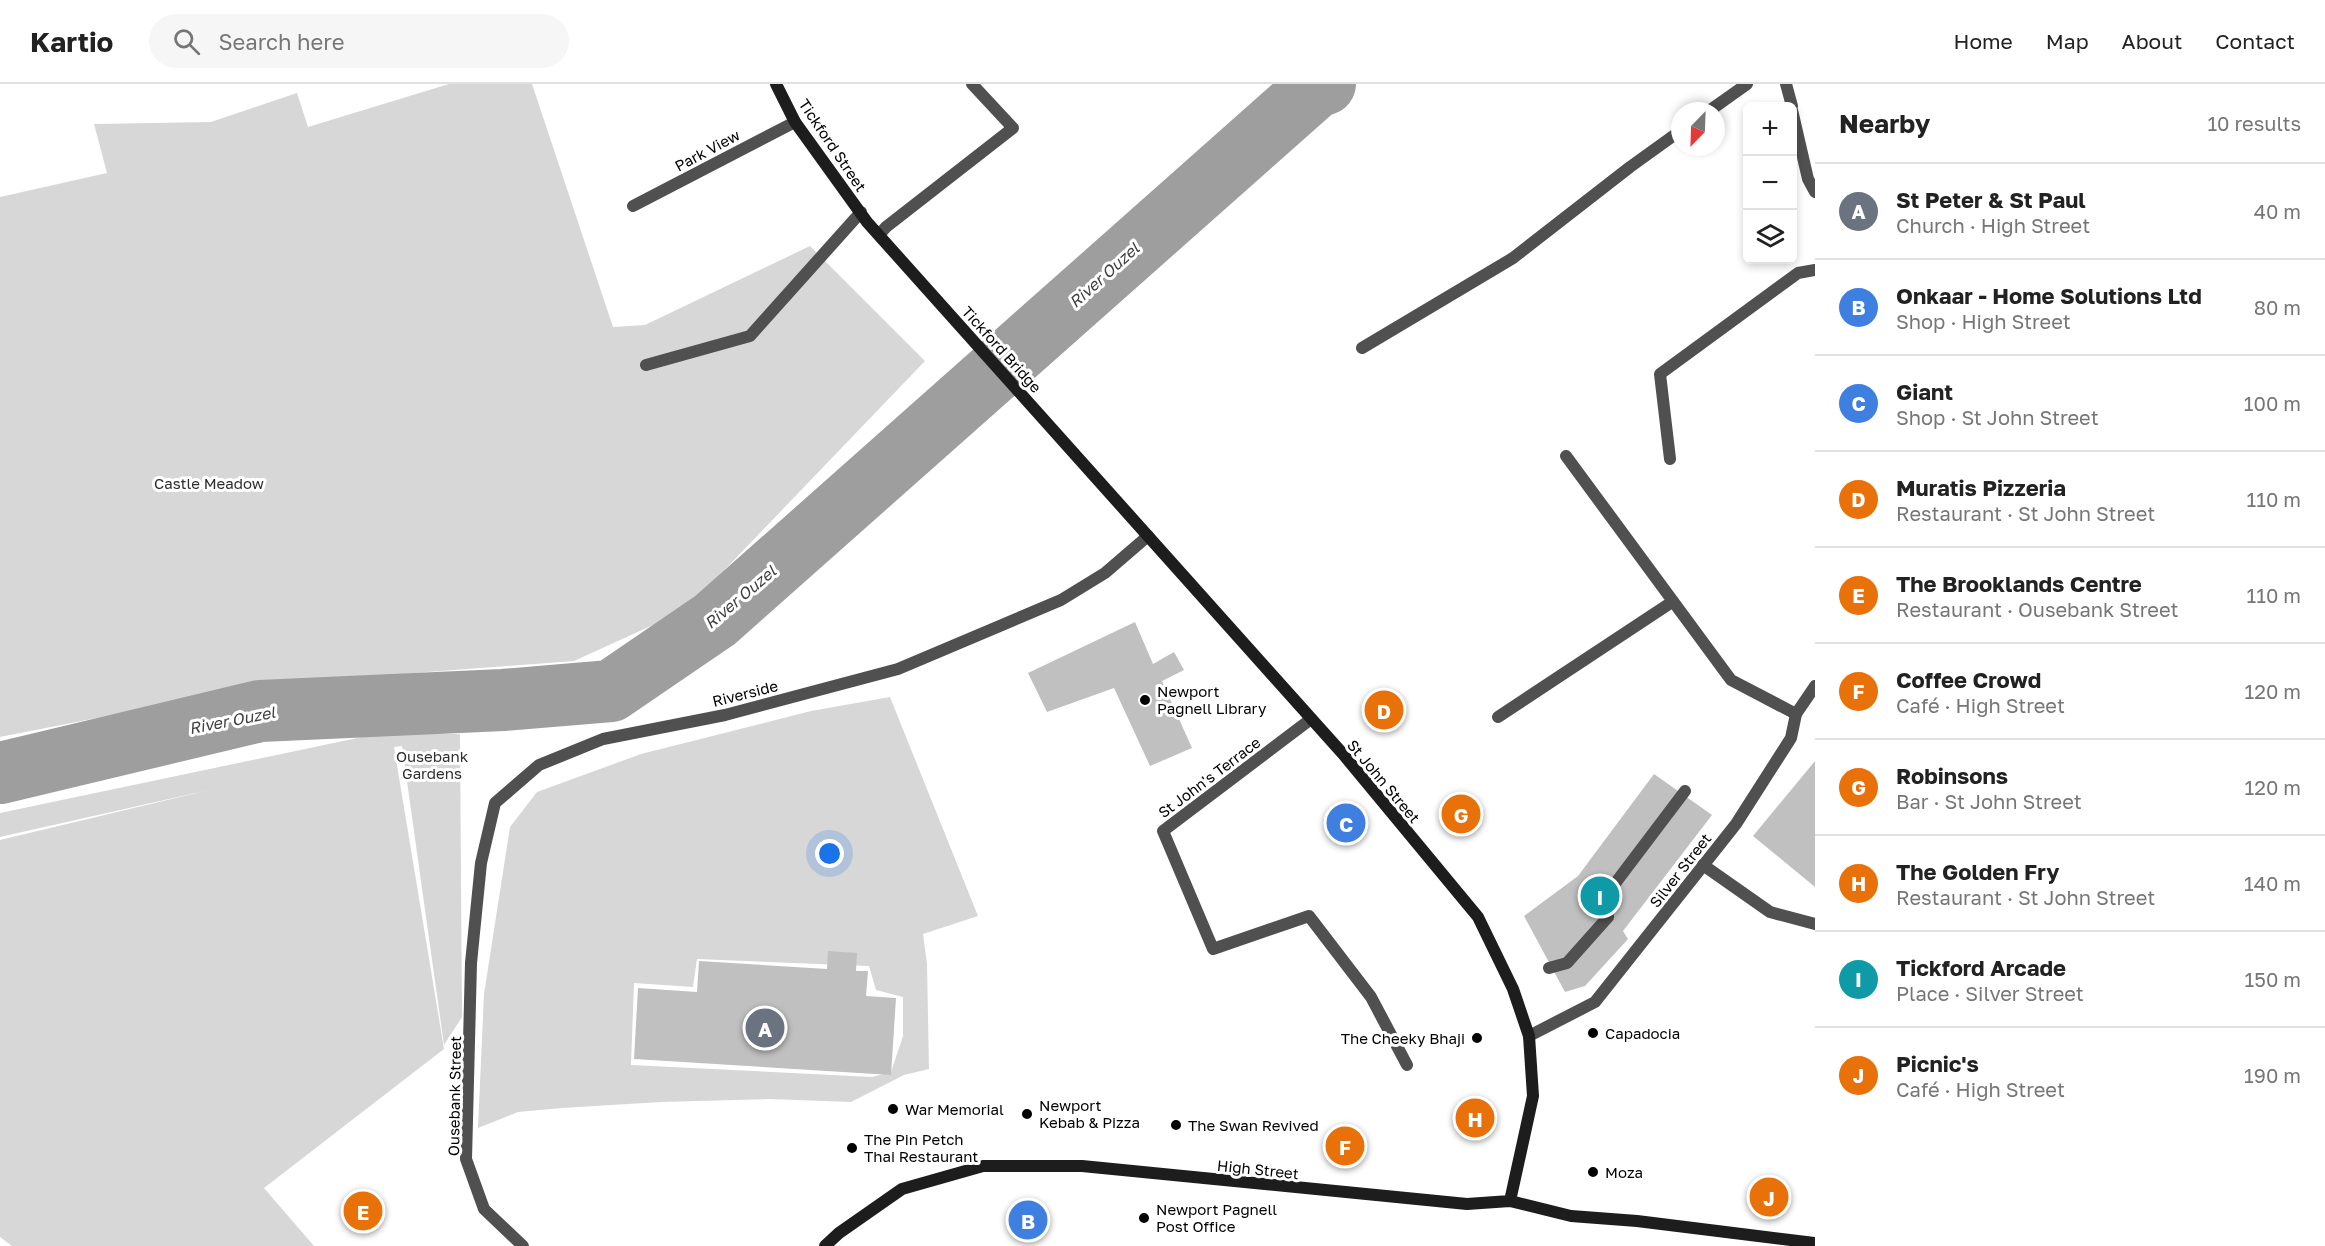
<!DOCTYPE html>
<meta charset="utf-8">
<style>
:root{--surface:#fff;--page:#f6f6f6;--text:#222;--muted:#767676;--line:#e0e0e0;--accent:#000}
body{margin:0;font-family:"Golos Text",sans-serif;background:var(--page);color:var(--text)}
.controls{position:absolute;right:18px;top:18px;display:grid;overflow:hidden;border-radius:9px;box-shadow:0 3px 9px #0003}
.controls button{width:54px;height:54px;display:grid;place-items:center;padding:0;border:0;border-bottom:2px solid var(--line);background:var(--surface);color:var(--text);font:30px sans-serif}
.compass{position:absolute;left:1671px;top:18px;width:54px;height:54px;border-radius:50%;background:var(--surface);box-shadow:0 3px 9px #0003;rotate:203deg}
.you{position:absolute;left:830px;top:770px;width:21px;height:21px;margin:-15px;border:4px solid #fff;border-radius:50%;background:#1a73e8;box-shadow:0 0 0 9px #1a73e833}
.badge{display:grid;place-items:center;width:39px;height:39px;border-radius:50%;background:var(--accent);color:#fff;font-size:20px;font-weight:700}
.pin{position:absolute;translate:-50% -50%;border:3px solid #fff;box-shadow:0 2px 6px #0006}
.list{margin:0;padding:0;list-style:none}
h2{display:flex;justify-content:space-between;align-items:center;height:78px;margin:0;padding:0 24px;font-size:26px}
h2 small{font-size:20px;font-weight:400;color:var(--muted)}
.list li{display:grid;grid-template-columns:39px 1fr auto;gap:18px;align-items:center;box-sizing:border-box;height:96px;padding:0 24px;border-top:2px solid var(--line)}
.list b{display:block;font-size:22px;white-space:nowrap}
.list p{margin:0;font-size:20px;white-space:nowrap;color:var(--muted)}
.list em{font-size:20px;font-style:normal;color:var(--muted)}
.icon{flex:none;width:33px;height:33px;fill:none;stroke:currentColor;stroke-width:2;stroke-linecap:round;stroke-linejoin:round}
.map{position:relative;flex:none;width:1815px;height:1162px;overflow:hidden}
header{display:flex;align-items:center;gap:36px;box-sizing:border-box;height:84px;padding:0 30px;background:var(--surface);border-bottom:2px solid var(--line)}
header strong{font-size:28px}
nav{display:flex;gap:33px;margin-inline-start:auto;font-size:21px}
.search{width:420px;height:54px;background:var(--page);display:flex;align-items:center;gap:15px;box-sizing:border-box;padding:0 21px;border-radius:33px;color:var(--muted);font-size:22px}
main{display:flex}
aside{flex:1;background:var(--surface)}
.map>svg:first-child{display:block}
.green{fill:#d7d7d7;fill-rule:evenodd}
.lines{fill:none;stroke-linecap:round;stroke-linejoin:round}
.river{stroke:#9e9e9e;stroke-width:62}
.building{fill:#c0c0c0}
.lane{stroke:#505050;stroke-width:12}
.street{stroke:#505050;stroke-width:12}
.secondary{stroke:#1d1d1d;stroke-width:12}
.poi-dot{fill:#000;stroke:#fff;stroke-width:2}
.labels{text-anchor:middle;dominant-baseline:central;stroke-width:6;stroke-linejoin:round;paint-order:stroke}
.street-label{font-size:15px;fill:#000;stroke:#fff}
.park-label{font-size:15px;fill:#2e2e2e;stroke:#fff}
.poi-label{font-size:15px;fill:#000;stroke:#fff;text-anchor:start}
.water-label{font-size:16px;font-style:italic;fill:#3f3f3f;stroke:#fff}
</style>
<header>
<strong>Kartio</strong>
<div class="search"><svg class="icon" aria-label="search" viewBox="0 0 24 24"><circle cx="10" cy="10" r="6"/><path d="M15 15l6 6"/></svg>Search here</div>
<nav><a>Home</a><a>Map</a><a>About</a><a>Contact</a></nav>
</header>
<main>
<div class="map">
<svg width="1815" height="1162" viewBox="0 0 1815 1162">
<rect width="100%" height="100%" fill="#fff"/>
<path class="green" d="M449,0H532L613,243L645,241L810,162L925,277L686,526L574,577L270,600L0,653V113L107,89L94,40L211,38L297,9L308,43Z
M890,613L978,832L923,850L927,880L929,985L904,991L851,1018L769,1015L661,1018L562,1024L518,1028L478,1044L484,910L510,743L537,708L641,670L811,627ZM697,875L869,882L876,906L903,913V952L891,988L872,993L631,981L634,899L693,903Z
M381,649L460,650L462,933L444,961L402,662L394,663L444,965L264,1104L314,1162H12L0,1153V756L209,706L0,753V729Z"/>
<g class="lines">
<path class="river" d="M0,689L260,627L503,616L611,607L715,536L1316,3L1325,0"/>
</g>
<path class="building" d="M1135,538L1153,580L1174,568L1184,586L1162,597L1192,664L1150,682L1114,604L1047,628L1028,589Z
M1815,677V803L1753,752Z
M1654,690L1712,731L1623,847L1628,855L1585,902L1565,908L1524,832L1578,792Z
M828,867L857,869L856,887H868L866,912L896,914L891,991L634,975L638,904L697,908L699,877L827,885Z"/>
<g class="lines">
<path class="lane" d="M1709,27L1747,0
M633,122L795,38
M879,151L886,143L1013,44L972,0
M1362,264L1513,174L1630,83L1680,47
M646,281L750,252L861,128
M1566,372L1731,596L1796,630
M1670,375L1660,290L1798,189L1815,186
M1498,633L1672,518
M1311,635L1163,747L1213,865L1309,832L1371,913L1407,981
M1703,781L1770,828L1815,840"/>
<path class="street" d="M1786,0L1792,22
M1792,26L1808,95L1815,108
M1549,884L1567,879L1608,833L1601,818L1685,707
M1529,952L1595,918L1736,740L1791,654L1796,630L1815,602
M523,1162L484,1125L466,1075L471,879L481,779L495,719L539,681L603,655L725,631L898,585L1061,516L1105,489L1148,452"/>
<path class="secondary" d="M776,0L795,38L867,138L1343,670L1478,833L1513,905L1529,952L1533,1012L1510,1117
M825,1162L839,1149L902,1105L983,1082H1082L1467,1120L1510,1117L1571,1132L1637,1137L1815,1159"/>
</g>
<g class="poi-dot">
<circle cx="1145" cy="616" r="6"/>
<circle cx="1593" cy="949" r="6"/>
<circle cx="1477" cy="954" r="6"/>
<circle cx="893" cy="1025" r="6"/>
<circle cx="1027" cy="1030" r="6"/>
<circle cx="1176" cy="1041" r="6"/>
<circle cx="852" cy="1064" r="6"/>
<circle cx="1593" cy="1088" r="6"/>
<circle cx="1144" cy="1134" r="6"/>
</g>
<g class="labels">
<g class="street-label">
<text transform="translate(833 61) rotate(56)">Tickford Street</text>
<text transform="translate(707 66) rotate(-28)">Park View</text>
<text transform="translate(1002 265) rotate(48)">Tickford Bridge</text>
<text transform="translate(745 609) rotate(-14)">Riverside</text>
<text transform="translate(1209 693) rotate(-37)">St John's Terrace</text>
<text transform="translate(1384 697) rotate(50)">St John Street</text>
<text transform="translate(1680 786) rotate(-52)">Silver Street</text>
<text transform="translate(454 1012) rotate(-89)">Ousebank Street</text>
<text transform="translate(1258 1085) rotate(6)">High Street</text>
</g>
<g class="park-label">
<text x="209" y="399">Castle Meadow</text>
<text x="432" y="672">Ousebank<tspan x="432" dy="17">Gardens</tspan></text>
</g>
<g class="poi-label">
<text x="1157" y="607">Newport<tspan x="1157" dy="17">Pagnell Library</tspan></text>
<text x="1605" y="949">Capadocia</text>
<text x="1465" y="954" text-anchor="end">The Cheeky Bhaji</text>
<text x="1039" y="1021">Newport<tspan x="1039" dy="17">Kebab &amp; Pizza</tspan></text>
<text x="905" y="1025">War Memorial</text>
<text x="1188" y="1041">The Swan Revived</text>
<text x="864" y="1055">The Pin Petch<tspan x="864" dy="17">Thai Restaurant</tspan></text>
<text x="1605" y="1088">Moza</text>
<text x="1156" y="1125">Newport Pagnell<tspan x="1156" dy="17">Post Office</tspan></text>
</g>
<g class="water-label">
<text transform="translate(1104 191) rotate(-42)">River Ouzel</text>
<text transform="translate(740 513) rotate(-40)">River Ouzel</text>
<text transform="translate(232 636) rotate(-11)">River Ouzel</text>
</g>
</g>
</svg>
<div class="controls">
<button>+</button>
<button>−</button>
<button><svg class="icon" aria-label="layers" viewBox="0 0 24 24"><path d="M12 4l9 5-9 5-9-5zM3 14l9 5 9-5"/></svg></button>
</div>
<svg class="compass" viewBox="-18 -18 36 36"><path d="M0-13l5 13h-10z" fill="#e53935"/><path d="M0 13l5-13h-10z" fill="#767676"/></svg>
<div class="you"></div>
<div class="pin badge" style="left:765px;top:944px;background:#6b7280">A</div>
<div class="pin badge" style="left:1028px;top:1136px;background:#3f7fe0">B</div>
<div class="pin badge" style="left:1346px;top:739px;background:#3f7fe0">C</div>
<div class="pin badge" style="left:1384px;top:626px;background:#e8710a">D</div>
<div class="pin badge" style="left:363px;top:1127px;background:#e8710a">E</div>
<div class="pin badge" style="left:1345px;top:1062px;background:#e8710a">F</div>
<div class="pin badge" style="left:1461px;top:730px;background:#e8710a">G</div>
<div class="pin badge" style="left:1475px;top:1034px;background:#e8710a">H</div>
<div class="pin badge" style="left:1600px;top:812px;background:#0f9aa8">I</div>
<div class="pin badge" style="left:1769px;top:1113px;background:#e8710a">J</div>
</div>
<aside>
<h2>Nearby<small>10 results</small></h2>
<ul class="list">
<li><span class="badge" style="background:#6b7280">A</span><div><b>St Peter &amp; St Paul</b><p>Church · High Street</p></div><em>40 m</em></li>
<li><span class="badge" style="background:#3f7fe0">B</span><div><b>Onkaar - Home Solutions Ltd</b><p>Shop · High Street</p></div><em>80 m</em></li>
<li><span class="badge" style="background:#3f7fe0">C</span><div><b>Giant</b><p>Shop · St John Street</p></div><em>100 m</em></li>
<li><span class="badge" style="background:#e8710a">D</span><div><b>Muratis Pizzeria</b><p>Restaurant · St John Street</p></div><em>110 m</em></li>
<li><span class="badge" style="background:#e8710a">E</span><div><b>The Brooklands Centre</b><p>Restaurant · Ousebank Street</p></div><em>110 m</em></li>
<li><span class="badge" style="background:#e8710a">F</span><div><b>Coffee Crowd</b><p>Café · High Street</p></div><em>120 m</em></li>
<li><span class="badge" style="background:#e8710a">G</span><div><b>Robinsons</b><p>Bar · St John Street</p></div><em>120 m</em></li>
<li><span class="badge" style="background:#e8710a">H</span><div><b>The Golden Fry</b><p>Restaurant · St John Street</p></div><em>140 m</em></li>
<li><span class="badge" style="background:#0f9aa8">I</span><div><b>Tickford Arcade</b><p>Place · Silver Street</p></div><em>150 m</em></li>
<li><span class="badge" style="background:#e8710a">J</span><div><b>Picnic's</b><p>Café · High Street</p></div><em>190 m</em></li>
</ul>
</aside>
</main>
